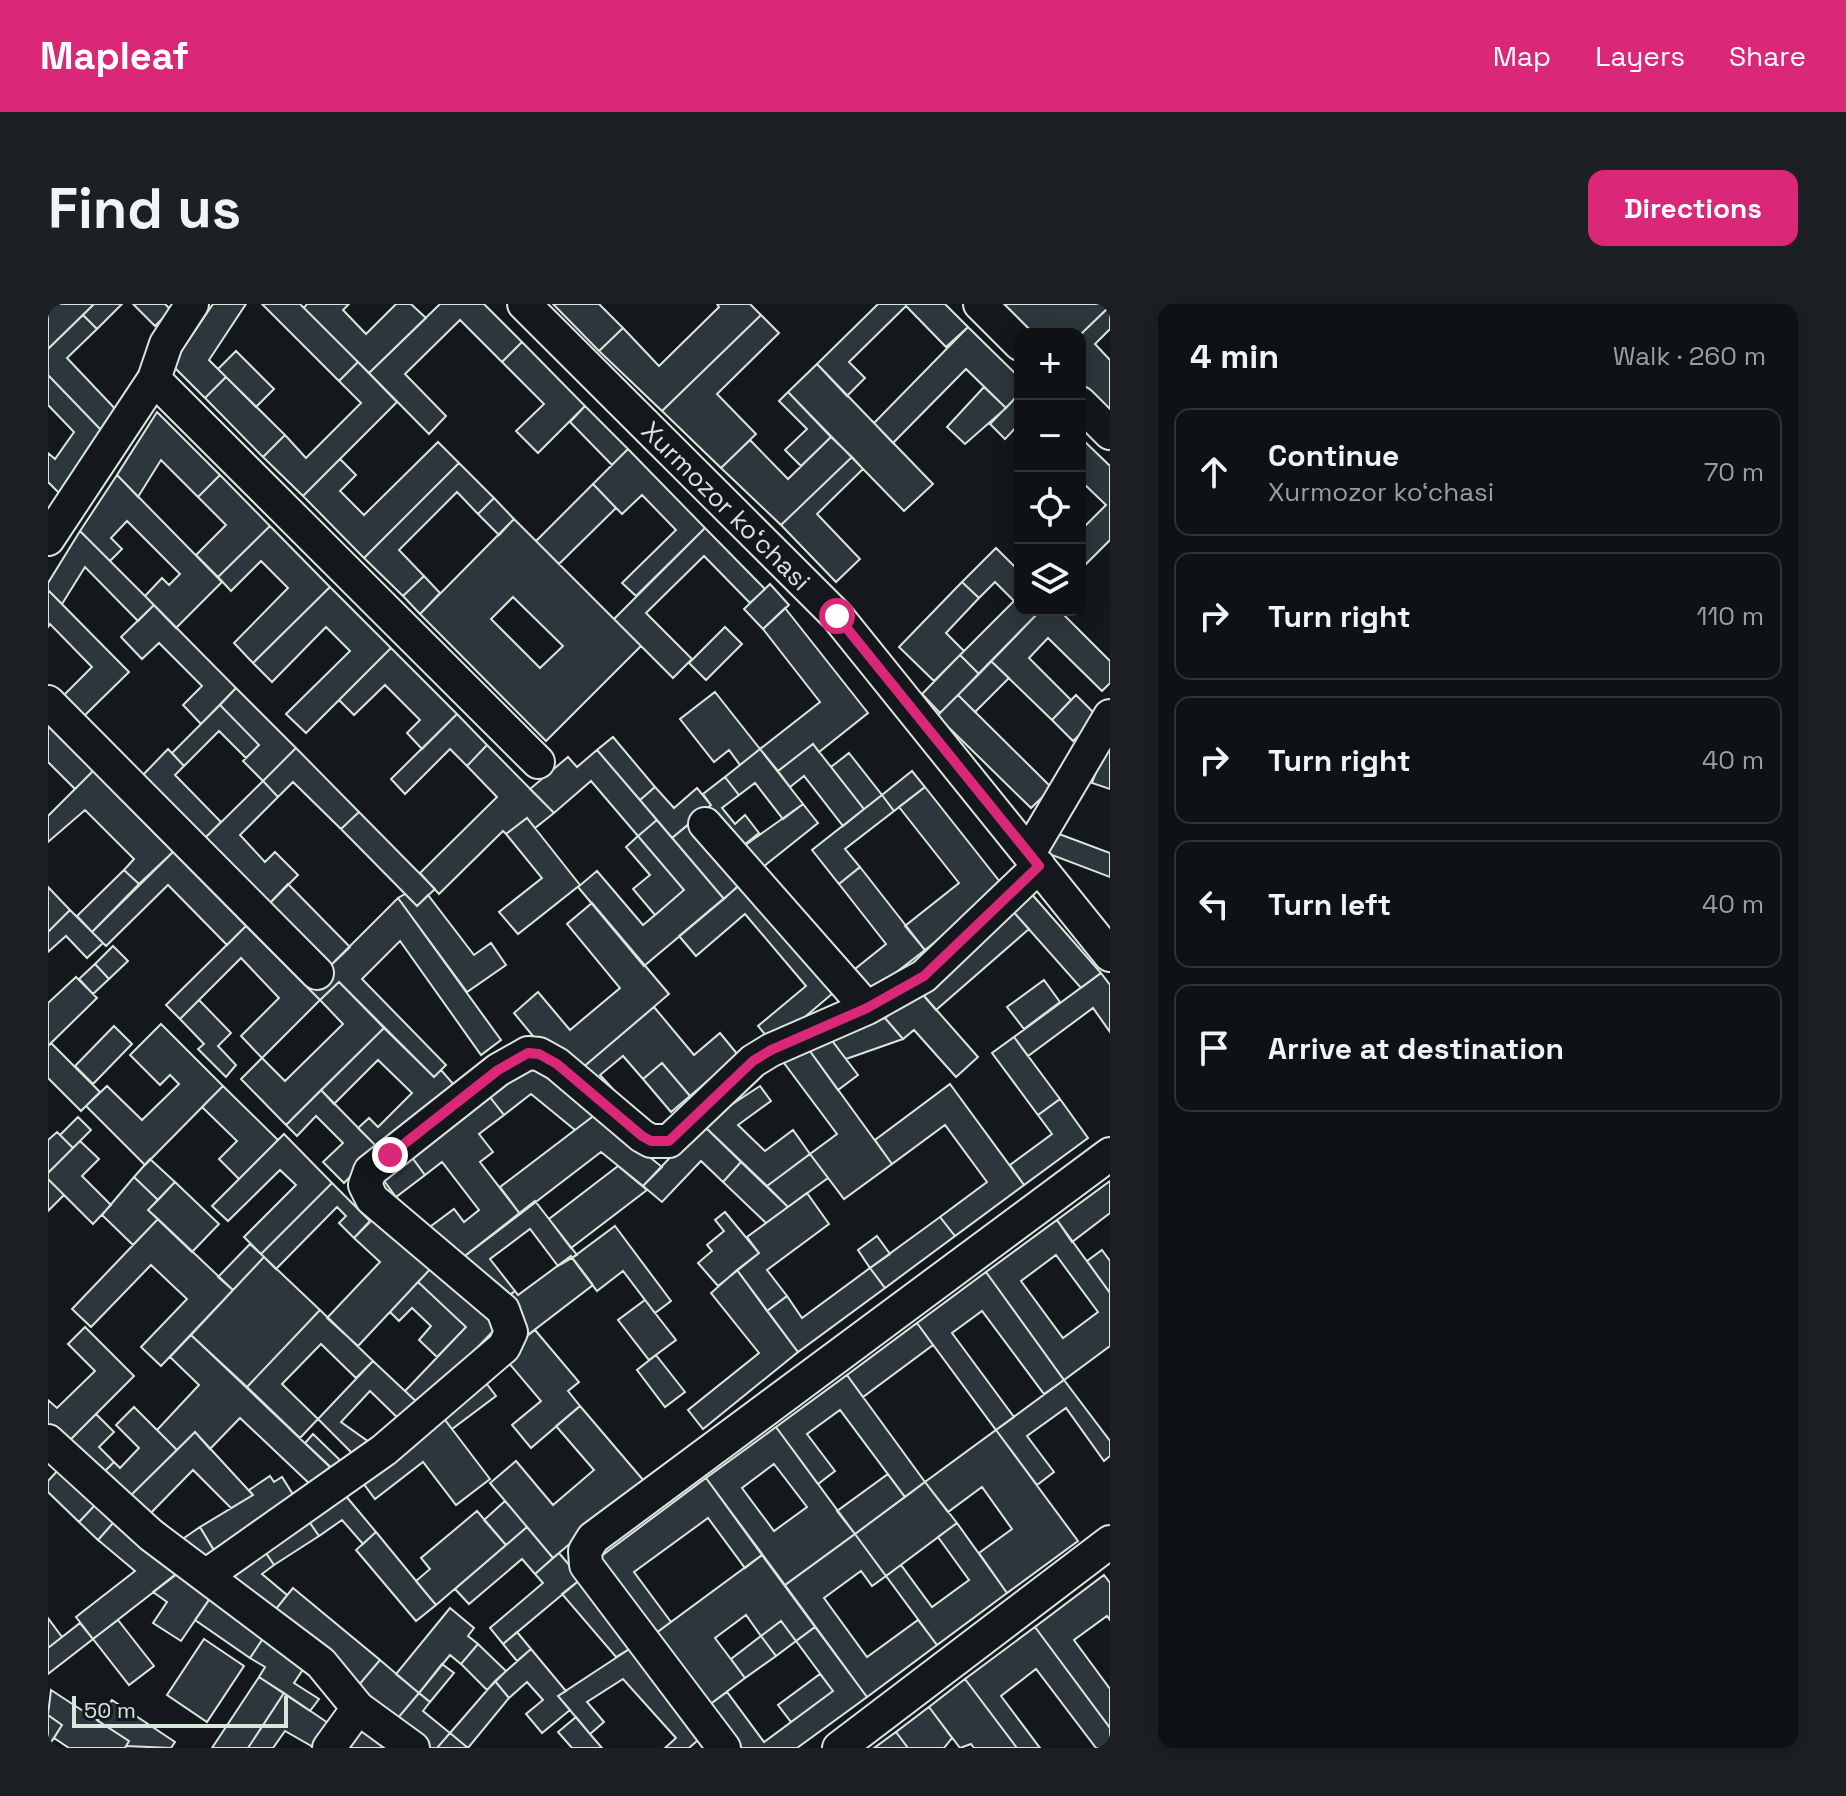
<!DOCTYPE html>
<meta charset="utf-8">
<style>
:root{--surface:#0f1215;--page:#1d2022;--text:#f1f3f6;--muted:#9b9ea0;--line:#2f3234;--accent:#db2777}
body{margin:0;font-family:"Space Grotesk",sans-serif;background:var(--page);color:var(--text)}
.controls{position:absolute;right:24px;top:24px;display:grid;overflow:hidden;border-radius:16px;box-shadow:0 4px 20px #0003}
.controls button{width:72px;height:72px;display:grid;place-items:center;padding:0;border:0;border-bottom:2px solid var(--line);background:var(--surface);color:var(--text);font:40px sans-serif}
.scale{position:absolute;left:24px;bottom:20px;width:216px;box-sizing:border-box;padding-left:8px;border:4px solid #d8e6dc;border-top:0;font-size:22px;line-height:28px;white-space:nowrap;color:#d8e6dc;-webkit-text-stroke:6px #14181c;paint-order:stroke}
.stop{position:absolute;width:24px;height:24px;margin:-18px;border:6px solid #db2777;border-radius:50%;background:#fff}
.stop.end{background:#db2777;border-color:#fff;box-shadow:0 2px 8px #0008}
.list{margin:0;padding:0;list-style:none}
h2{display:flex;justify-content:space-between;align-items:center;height:104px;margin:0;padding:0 32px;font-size:34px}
h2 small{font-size:26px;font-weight:400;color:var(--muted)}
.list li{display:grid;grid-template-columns:52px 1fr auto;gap:24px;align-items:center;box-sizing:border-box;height:128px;margin:0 16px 16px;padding:0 16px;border:2px solid var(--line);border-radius:16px}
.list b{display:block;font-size:30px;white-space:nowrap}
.list p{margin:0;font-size:26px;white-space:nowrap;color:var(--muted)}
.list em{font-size:26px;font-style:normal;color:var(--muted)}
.icon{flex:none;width:44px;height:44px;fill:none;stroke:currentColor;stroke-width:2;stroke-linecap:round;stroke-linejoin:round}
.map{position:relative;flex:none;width:1062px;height:1444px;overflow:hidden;border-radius:16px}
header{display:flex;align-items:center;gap:48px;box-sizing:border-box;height:112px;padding:0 40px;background:var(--accent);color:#fff}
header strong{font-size:38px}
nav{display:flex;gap:44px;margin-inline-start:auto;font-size:28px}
.intro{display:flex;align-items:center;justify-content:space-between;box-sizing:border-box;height:192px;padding:0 48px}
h1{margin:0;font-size:56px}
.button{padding:20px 36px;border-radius:16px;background:var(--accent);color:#fff;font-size:28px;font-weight:700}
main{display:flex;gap:48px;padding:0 48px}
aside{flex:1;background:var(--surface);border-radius:16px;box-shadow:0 4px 20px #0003}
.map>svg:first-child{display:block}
.building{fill:#2c363c;stroke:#d8e6dc;stroke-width:2;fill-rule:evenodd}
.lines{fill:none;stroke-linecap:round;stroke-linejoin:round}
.minor-casing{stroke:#d8e6dc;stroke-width:36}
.minor{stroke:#14181c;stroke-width:32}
.route{stroke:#db2777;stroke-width:10}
.labels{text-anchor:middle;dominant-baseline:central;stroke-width:6;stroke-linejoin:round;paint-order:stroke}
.street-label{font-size:26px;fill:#d8e6dc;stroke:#14181c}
</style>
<header>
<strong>Mapleaf</strong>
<nav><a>Map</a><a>Layers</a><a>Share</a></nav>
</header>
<div class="intro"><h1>Find us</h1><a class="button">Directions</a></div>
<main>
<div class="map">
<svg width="1062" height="1444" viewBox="0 0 1062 1444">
<rect width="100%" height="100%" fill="#14181c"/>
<path class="building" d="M4,0H46L0,45V4Z
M46,0H74L49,25L35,11Z
M85,0H117L123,6L107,22Z
M165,0H198L161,56L178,73L157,94L124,61Z
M214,0H252L310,58L291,77Z
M259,0H301L295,6L318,30L348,0H363L378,14L321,69L256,4Z
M392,0H436L474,38L454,58L412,16L357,70L398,112L381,130L321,69Z
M505,0H551L575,24L551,47Z
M669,0H702L713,11L614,107L551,47L575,24L611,62L671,3Z
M830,0H897L920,23L898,43L858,2L801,58L817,74L799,92L769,60Z
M956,0H1062V2L1032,31L986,30Z
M1062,2V25L1047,40L1062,56V107L1032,77V31Z
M35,11L49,25L19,54L72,110L54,127L0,71V45Z
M713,11L731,29L669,90L708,130L673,164L614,107Z
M920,23L972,74V89L958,104L918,65L845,139L826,119Z
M474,38L537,102L490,149L468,127L496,100L454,58Z
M188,47L226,85L208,103L170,65Z
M310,58L349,98L255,192L215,153L237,131L258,154L313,99L291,77Z
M769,60L885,180L856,207L740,88Z
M0,71L54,127L11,189L0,178V149L7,155L26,128L0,101Z
M178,73L237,131L215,153L157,94Z
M936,83L958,104L917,140L899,123Z
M740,88L783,133L753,162L737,146L759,125L731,97Z
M972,89V119L957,135L942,120Z
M537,102L580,145L564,161L522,118Z
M109,108L172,171L150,193L113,156L90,193L69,171Z
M783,133L804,153L733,221L673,164L702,136L740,175Z
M1032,133L1062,162V236L1032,266V227L1058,201L1032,176Z
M390,138L411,159L316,254L255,192L292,155L308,171L292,187L316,211Z
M580,145L657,224L588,292L574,279L628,226L594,191L574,210L545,180Z
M804,153L815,165L769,210L812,255L788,278L733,221Z
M411,159L446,194L430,210L409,188L351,246L376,272L355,292L316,254Z
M69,171L174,278L128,324L97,292L114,274L121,281L132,270L79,217L63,234L74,245L62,257L32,227Z
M172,171L222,222L170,273L148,251L178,221L150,193Z
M545,180L568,204L511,260L488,237Z
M446,194L466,215L451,231L430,210Z
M466,215L593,342L498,437L372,310ZM465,293L515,342L492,364L443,315Z
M222,222L282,283L205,359L186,339L240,284L213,257L183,287L170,273Z
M657,224L717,285L702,299L656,252L598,309L644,355L625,374L566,315Z
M32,227L106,301L90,317L37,263L14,300L0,286V279Z
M948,244L972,268V306H993L931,370L912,351L966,297L947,278L931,294L914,278Z
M376,272L392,289L372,310L355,292Z
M914,278L931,294L898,329L916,347L886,377L851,343Z
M722,280L741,301L715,325L696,305Z
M282,283L343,344L258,429L238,410L302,347L278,323L224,378L205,359Z
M0,286L81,368L34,414L14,393L44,363L2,320L0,323Z
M106,301L188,384L153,420L135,401L154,382L111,339L94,355L73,333Z
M737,304L820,409L771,448L765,440L730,467L712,445L772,398L715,325Z
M993,306H1011L1062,357V379L1054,387L1000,334L981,354L1023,396L1004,416L943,357Z
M677,323L694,340L658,376L641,359Z
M343,344L409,410L374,445L359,429L372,416L337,381L306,411L291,396Z
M912,351L931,370L892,409L874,390Z
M943,357L961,374L927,408L910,391Z
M188,384L248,444L215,477L195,457L211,441L172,401Z
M667,388L712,445L692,461L681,446L666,458L632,415Z
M910,391L1004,484L983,504L889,412Z
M1028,391L1050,413L1025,437L1004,416Z
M172,401L211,441L198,454L171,427L136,462L124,449Z
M409,410L439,441L419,462L402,445L357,490L343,475Z
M0,422L45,467L27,485L0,458Z
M565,433L607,483L592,496L549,446Z
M1060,435H1062V485L1044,479Z
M765,440L816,505L795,522L756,472L742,483L730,467Z
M439,441L506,509L487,524L479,514L458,530L455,527L391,590L372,569L449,493L419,462Z
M248,444L311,508L293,525L245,478L230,493L215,477Z
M120,445L136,462L127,471L173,518L154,537L92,474Z
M712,445L755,500L735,515L707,479L691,491L677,473Z
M549,446L609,516L590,532L543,477L506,509L482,485L520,453L529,463Z
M801,449L834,491L816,505L783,463Z
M45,467L125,548L91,580L76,566L86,555L37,506L0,538V512Z
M864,467L877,483L846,507L834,491Z
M677,473L691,491L674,504L687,520L697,511L711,529L686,549L653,510L663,501L655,490Z
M215,477L230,493L192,531L217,558L227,548L250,571L219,602L154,537Z
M607,483L626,504L649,484L663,501L624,534L592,496Z
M877,483L956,583L877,646L857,622L911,579L851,503Z
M834,491L846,507L797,545L812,563L791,580L764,546Z
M755,500L770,519L705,571L686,549Z
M311,508L387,585L369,602L293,525Z
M479,514L532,581L470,630L451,608L494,574L458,530Z
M609,516L676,595L596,662L530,583L549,567L595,621L607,611L636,586L590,532Z
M640,521L691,581L676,595L624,534Z
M1003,527L1062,549V573L996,548Z
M590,532L636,586L607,611L585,585L602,571L578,543Z
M125,548L198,622L179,641L120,581L58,642L44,628Z
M812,563L877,646L824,687L807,665L838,640L791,580Z
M76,566L91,580L44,628L29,612Z
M699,575L791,684L725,740L710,722L758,682L697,610L648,652L631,632Z
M240,580L302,643L280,664L219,602Z
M0,583L22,606L0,628Z
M981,587L1053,669L1033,684L962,604Z
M357,590L369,602L380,591L426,651L443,639L458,661L419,688L350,594Z
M350,594L453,736L433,751L352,637L314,675L398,761L386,773L291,678L272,696L260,684Z
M544,599L621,690L526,771L503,754L466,709L490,688L522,726L572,684L519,620Z
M962,604L981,625L888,706L870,685Z
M22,606L55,639L39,654L18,632L0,648V628Z
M198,622L272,696L214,754L193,732L231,694L193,654L132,715L118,701Z
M65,642L80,657L61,675L47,660Z
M47,660L61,675L45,690L31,675Z
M1053,669L1062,681V728L1045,704L980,752L966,733Z
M28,673L49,694L0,742V699Z
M996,676L1012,698L976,725L959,703Z
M291,678L336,724L238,821L193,775L214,754L237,777L295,720L272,696Z
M870,685L930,753L908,773L866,726L855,735L837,714Z
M151,696L183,729L170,742L188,761L178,773L150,745L156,740L132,715Z
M606,703L646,751L672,729L690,751L642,792L614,759L595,775L575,752L552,771L564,784L554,793L526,771Z
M837,714L855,735L798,755L782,734Z
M113,720L175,782L97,861L38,802L59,782L94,816L131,780L122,771L112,781L82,751Z
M66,722L84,740L45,780L27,762Z
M336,724L386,773L393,766L407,782L330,844L310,824L321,814L330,823L364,789L330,756L286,800L273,786Z
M966,733L1012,795L990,811L944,749Z
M782,734L810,771L790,786L759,743Z
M3,739L52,788L33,807L0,774V742Z
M759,743L844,860L796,895L762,850L789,830L736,759Z
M481,756L548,810L527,826L483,790L456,811L438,788Z
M614,759L642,792L623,808L595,775Z
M902,780L976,881L907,932L892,913L939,878L897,821L844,860L827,836Z
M175,782L230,836L191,875L171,855L189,837L154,803Z
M712,782L723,797L690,821L717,847L745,826L762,850L719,882L654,820Z
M273,786L330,844L296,879L275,858L295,839L268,812L249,832L238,821Z
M438,788L456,811L431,830L445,848L432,858L472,910L409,958L375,928L406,905L416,918L431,906L394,858L377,871L360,848Z
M1012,795L1040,834L976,881L962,861L1004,830L990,811Z
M548,810L614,863L595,882L553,848L472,910L452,883Z
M30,813L43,826L25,844L12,831Z
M654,820L693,858L675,878L653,857L614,898L595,882Z
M9,828L25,844L0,869V836Z
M236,830L284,879L213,950L196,933L248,881L232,866L180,917L164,902Z
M32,837L51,855L34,872L63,901L45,920L0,875V869Z
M360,848L377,871L348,893L331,870Z
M762,850L780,874L740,903L719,882Z
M102,855L127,878L110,896L86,873Z
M693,858L740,903L718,919L675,878Z
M570,862L599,886L523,944L501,915Z
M86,873L110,896L100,906L110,915L85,941L54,911Z
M0,875L16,891L0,907Z
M1062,877V909L1024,938L1009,916Z
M127,878L171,920L144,948L100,906Z
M284,879L322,917L306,934L291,919L298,912L289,903L228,965L213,950Z
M759,889L781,920L719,966L739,992L719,1007L689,966L711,949L699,933Z
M487,897L529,951L510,962L482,925L442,955L467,987L455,996L409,958Z
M332,908L387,960L310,1042L279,1014L332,958L306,934Z
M677,908L711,949L670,982L650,959L664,947L659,941L676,927L667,916Z
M892,913L907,932L837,984L822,964Z
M110,915L185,986L113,1062L93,1043L139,995L103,961L43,1023L24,1005Z
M1009,916L1062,989V1042L1016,1076L938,968ZM1008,951L1050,1008L1015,1034L973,977Z
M567,922L623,997L607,1009L575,967L549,987L524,954Z
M829,932L842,950L822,964L810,946Z
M202,940L216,953L185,986L170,973Z
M1054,946L1062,957V989L1039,957Z
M523,952L545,981L481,1030L455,996L467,987L470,991Z
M216,953L272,1006L199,1083L143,1031Z
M387,960L451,1021L373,1102L357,1087L418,1023L370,978Z
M822,964L837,984L750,1048L719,1007L739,992L754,1014Z
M689,966L750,1048L655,1125L640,1106L711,1049L663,989Z
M938,968L1016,1076L996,1090L934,1007L904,1029L966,1113L948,1126L869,1019Z
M370,978L418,1023L389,1053L371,1036L383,1022L364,1004L351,1017L342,1008Z
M597,996L628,1036L601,1056L570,1016Z
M272,1006L325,1057L308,1074L273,1040L234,1080L270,1115L252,1134L199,1083Z
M869,1019L885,1041L815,1093L799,1071Z
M37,1023L86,1072L13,1145L0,1133V1096L9,1104L47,1067L20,1040Z
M487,1026L531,1078L520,1087L532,1102L483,1144L464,1121L493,1097L454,1051Z
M143,1031L282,1163L264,1182L192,1114L162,1145L147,1128L129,1146L109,1126L151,1081L122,1053Z
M608,1051L637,1088L617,1103L589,1066Z
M325,1057L373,1102L356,1120L322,1087L293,1118L321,1138L307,1152L270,1115Z
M799,1071L877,1178L857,1193L792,1106L759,1130L787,1167L770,1180L728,1123Z
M435,1075L448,1092L404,1125L391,1108Z
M1016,1076L1062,1137V1152L1056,1157L1018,1104L979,1132L1006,1168L989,1181L948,1126Z
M532,1102L596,1177L505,1254L442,1179L468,1157L505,1201L546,1166L508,1122Z
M86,1103L129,1146L74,1200L49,1175L66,1158L72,1164L91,1144L68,1121Z
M391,1108L442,1175L408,1201L375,1158L327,1195L309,1171Z
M48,1110L66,1128L51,1143L66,1158L49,1175L16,1142Z
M728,1123L807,1230L737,1281L658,1174ZM726,1160L759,1203L726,1227L694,1184Z
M948,1126L1030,1237L959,1289L931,1249L964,1225L934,1183L900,1208L877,1178Z
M147,1128L205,1191L183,1204L145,1166L93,1219L74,1200Z
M265,1130L296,1160L289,1169L257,1139Z
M12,1164L49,1199L31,1218L0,1188V1177Z
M840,1170L857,1193L807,1230L789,1207Z
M222,1172L226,1178L234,1173L249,1197L167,1248L152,1223L205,1191L201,1186Z
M658,1174L714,1251L697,1264L660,1214L586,1268L623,1318L604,1332L548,1256Z
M877,1178L909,1219L838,1272L807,1230Z
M297,1191L328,1228L315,1240L294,1216L271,1232L260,1216Z
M457,1197L479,1223L458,1241L436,1216Z
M49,1199L67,1217L50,1236L31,1218Z
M429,1207L458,1241L388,1301L368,1277L382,1265L373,1254Z
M71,1212L134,1266L45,1335L28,1313L87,1267L50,1236Z
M260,1216L271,1232L226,1261L216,1246Z
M909,1219L959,1289L889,1341L838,1272L853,1261L884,1303L921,1276L890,1233Z
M152,1223L167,1248L150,1258L136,1234Z
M479,1223L505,1254L487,1270L474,1255L421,1300L407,1285Z
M328,1228L388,1301L368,1317L308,1246Z
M807,1230L838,1272L824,1282L813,1267L776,1294L819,1353L870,1316L889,1341L819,1393L737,1281Z
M216,1246L226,1261L214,1270L239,1291L223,1311L178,1273Z
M511,1249L533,1275L455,1340L442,1324L495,1279L487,1270Z
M714,1251L767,1323L748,1337L733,1317L713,1332L698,1311L667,1334L697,1374L657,1404L604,1332Z
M128,1270L163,1293L133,1337L105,1319L119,1298L105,1288Z
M1056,1271L1062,1279V1316L1059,1312L1026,1336L1062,1385V1424L987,1323Z
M533,1275L586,1342L568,1353L514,1290Z
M245,1284L332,1356L310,1382L223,1311Z
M163,1293L218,1330L202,1354L147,1316Z
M402,1304L426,1324L420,1332L430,1340L413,1360L402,1351L371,1389L348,1370Z
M0,1314L14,1333L0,1344Z
M70,1316L106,1362L81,1381L45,1335Z
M733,1317L748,1337L728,1352L713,1332Z
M32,1319L45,1335L0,1370V1344Z
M767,1323L819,1393L749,1444H687L657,1404L679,1388L716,1438L785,1387L748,1337Z
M987,1323L1062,1424V1439L1055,1444H1048L988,1365L953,1392L992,1444H969L917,1375Z
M469,1328L483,1345L469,1357L455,1340Z
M218,1330L260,1358L246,1379L271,1395L262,1407L211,1373L217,1363L202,1354Z
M713,1332L728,1352L697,1374L683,1355Z
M156,1335L196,1362L159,1418L119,1391Z
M430,1340L458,1367L439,1386L413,1360Z
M586,1342L657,1430L641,1444H617L628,1434L575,1375L539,1398L556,1418L542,1430L510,1392Z
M483,1345L518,1387L510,1392L522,1406L494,1429L478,1410L495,1396L479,1378L461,1394L447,1377Z
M332,1356L371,1389L344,1421L334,1402L310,1382Z
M394,1360L406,1369L382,1398L371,1389Z
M772,1370L785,1387L743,1418L730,1401Z
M211,1373L236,1389L200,1444H164Z
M917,1375L969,1444H926L923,1440L912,1444L881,1403Z
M447,1377L461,1394L420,1444L402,1429Z
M3,1386L81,1437L77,1444H21L6,1434L14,1421L0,1411Z
M236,1389L283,1421L267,1444L237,1427L225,1444H200Z
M371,1389L382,1398L375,1407L402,1429L389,1444H373L344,1421Z
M64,1396L127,1438L123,1444L78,1442L81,1437L50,1417Z
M881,1403L904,1434L896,1444H860L848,1428Z
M0,1411L14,1421L0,1443Z
M528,1413L542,1430L554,1444H524L510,1428Z
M316,1417L353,1444H297Z
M848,1428L860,1444H826Z
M402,1429L420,1444H389Z"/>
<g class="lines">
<g class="minor-casing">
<path id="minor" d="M476,0L789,312L1062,651
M932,0L972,40
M106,75L490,458
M1032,99L1062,129
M0,235L106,75L118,40L144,0
M0,398L269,669
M657,520L819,704
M981,549L1062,412
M0,1137L103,1231L273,1359L310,1404L281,1444
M159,1271L336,1146L456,1043L463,1028L455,1006L324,895L317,881L322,867L450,766L480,749L491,750L509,760L594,832L603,837H621L705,757L723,746L819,704L876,672L991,562
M310,1404L365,1444
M676,1444L538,1261L537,1247L545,1234L1062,850
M791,1444L1062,1238"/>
</g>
<use href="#minor" class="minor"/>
</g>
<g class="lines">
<path class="route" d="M342,851L450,766L480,749L491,750L509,760L594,832L603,837H621L705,757L723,746L819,704L876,672L991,562L789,312"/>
</g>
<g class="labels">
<g class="street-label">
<text transform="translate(678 202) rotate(45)">Xurmozor koʻchasi</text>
</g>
</g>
</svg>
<div class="controls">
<button>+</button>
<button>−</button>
<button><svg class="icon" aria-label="locate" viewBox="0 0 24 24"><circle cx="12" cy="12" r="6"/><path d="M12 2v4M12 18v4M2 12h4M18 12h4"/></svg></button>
<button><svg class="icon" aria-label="layers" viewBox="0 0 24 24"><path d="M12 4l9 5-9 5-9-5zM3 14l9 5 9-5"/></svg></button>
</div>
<div class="scale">50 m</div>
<div class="stop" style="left:789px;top:312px"></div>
<div class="stop end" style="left:342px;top:851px"></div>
</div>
<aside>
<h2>4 min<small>Walk · 260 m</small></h2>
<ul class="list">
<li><svg class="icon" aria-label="ahead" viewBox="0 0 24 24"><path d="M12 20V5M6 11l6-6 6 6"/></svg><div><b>Continue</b><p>Xurmozor koʻchasi</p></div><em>70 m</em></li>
<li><svg class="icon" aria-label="right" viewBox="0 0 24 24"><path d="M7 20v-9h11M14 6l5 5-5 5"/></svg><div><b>Turn right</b></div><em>110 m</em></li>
<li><svg class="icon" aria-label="right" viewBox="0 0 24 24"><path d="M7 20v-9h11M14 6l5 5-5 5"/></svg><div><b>Turn right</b></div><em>40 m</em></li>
<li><svg class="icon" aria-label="left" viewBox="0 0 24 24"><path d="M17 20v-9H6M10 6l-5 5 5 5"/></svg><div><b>Turn left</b></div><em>40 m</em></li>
<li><svg class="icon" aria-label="arrive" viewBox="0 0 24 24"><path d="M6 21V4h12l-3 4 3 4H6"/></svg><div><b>Arrive at destination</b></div></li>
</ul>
</aside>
</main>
